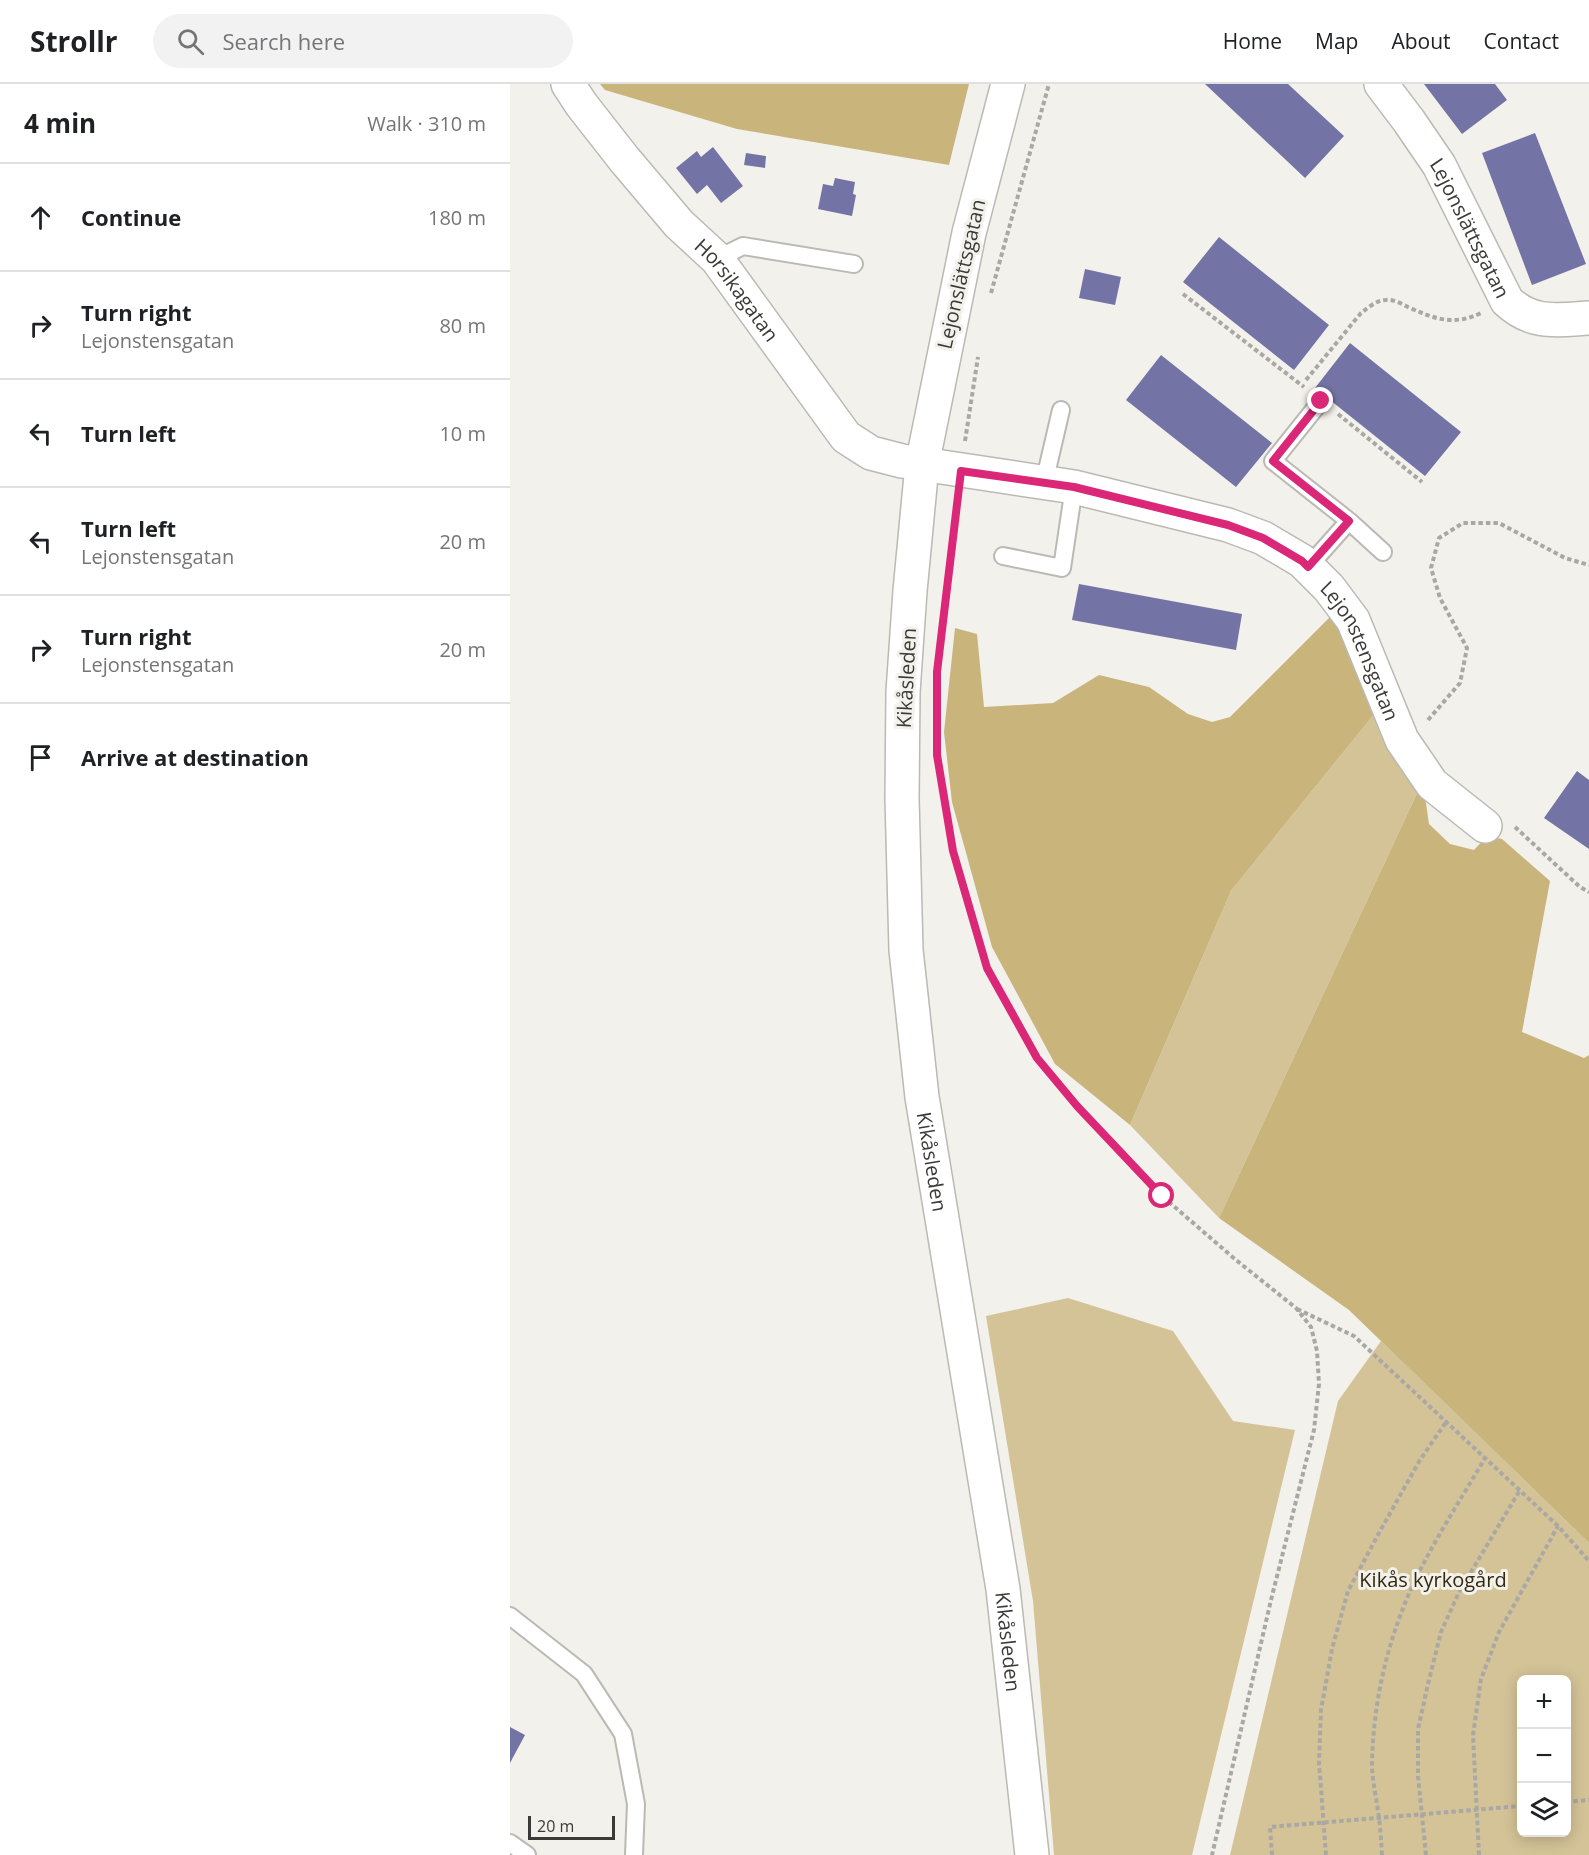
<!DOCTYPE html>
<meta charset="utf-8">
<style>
:root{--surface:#fff;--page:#f2f2f2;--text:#202124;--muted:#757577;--line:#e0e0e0}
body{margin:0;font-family:"Open Sans",sans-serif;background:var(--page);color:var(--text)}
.controls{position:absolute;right:18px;bottom:18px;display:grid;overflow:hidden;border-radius:9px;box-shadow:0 3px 15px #0003}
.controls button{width:54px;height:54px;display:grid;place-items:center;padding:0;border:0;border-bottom:2px solid var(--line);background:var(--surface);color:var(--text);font:30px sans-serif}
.scale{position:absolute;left:18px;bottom:15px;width:87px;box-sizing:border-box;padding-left:6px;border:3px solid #3b3a38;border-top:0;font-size:16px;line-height:21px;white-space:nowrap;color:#3b3a38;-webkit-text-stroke:4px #f3f1eb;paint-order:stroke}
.stop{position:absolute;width:18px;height:18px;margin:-14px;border:4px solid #db2777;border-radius:50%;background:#fff}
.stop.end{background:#db2777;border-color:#fff;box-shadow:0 2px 6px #0008}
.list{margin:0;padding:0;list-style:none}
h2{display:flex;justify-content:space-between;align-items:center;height:78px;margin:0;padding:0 24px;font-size:26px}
h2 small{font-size:20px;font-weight:400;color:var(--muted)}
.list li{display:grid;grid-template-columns:39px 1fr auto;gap:18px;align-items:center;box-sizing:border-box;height:108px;padding:0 24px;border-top:2px solid var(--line)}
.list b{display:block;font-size:22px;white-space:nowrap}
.list p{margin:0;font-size:20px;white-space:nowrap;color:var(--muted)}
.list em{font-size:20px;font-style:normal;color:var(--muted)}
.icon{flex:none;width:33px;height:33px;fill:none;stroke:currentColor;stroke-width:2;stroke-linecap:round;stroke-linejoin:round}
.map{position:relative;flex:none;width:1079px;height:1771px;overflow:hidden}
header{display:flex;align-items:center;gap:36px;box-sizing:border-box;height:84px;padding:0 30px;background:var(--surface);border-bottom:2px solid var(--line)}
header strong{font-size:28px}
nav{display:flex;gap:33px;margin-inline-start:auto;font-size:21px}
.search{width:420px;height:54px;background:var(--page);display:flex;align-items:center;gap:15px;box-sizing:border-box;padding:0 21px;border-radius:33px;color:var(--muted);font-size:22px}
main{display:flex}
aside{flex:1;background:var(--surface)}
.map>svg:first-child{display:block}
.green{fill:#d4c397;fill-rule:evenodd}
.forest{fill:#c9b47c}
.building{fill:#7473a5}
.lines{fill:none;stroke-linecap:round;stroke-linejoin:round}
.lane-casing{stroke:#bbb9b4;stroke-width:20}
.street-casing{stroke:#bbb9b4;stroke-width:36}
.path{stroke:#aaa8a4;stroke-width:4;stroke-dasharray:4.5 3;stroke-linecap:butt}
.lane{stroke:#fff;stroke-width:16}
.street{stroke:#fff;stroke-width:33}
.route{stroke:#db2777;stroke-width:8}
.labels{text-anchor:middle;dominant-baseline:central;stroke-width:6;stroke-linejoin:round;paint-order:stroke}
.street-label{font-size:20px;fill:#3b3a38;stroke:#f3f1eb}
.park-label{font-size:20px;fill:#32290f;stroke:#f3f1eb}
</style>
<header>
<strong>Strollr</strong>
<div class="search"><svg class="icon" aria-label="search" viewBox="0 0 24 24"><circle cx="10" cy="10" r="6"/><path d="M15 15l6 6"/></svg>Search here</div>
<nav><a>Home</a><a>Map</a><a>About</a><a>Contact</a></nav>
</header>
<main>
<aside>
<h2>4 min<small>Walk · 310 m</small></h2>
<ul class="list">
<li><svg class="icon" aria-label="ahead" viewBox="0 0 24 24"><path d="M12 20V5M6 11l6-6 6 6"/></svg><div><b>Continue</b></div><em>180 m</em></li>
<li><svg class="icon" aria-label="right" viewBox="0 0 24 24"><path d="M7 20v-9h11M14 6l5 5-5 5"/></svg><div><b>Turn right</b><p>Lejonstensgatan</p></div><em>80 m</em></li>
<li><svg class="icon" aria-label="left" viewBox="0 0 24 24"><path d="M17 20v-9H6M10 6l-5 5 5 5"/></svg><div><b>Turn left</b></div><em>10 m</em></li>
<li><svg class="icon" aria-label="left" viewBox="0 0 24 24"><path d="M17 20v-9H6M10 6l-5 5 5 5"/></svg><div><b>Turn left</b><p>Lejonstensgatan</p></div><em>20 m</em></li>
<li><svg class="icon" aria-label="right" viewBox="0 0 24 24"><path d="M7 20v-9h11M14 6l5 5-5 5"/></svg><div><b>Turn right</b><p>Lejonstensgatan</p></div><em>20 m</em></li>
<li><svg class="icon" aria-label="arrive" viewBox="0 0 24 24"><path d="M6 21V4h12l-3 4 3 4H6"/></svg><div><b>Arrive at destination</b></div></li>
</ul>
</aside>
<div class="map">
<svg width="1079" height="1771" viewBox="0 0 1079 1771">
<rect width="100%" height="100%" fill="#f3f1eb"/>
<path class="green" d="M865,629L909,705L709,1134L620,1041L721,807Z
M558,1214L663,1247L723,1337L785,1346L682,1771H544L523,1517L476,1232Z
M871,1257L1079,1459V1771H720L828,1317ZM1011,1596H1056V1748H1011Z"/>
<path class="forest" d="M90,0H459L439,81L227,45L95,6Z
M826,527L865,629L721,807L620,1041L545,980L482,863L442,718L434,648L445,544L467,550L474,623L543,619L589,591L639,603L678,630L702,638L720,633Z
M909,705L916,719L919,740L940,760L964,766L977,752L992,755L1040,797L1012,948L1074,974L1079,971V1459L839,1226L709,1134Z"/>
<path class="building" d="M695,0H778L834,52L795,94Z
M914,0H985L997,16L952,50Z
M1025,49L1076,180L1022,201L972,69Z
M203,63L233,102L211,119L197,101L187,110L166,84L187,67L191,73Z
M236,69L256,72L255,84L234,81Z
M325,94L345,98L343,110L346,111L342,132L308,125L313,100L323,102Z
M709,153L819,241L784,286L673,198Z
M575,185L611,193L605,221L569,214Z
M840,259L951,348L915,392L805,304Z
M651,271L762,359L726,403L616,316Z
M569,500L732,530L726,566L562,536Z
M1067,687L1079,696V765L1034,734Z
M0,1643L15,1651L0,1679Z"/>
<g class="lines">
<g class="lane-casing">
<path id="lane" d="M207,175L233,162L344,180
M811,317L763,377L839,437
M534,399L551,326
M493,472L552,484L564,403
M798,483L839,437L873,468
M0,1532L74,1590L113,1650L126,1720L124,1771
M0,1759L17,1771"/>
</g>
<g class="street-casing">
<g id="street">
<path id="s1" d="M58,0L71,20L114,75L169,140L207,175L336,353L361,369L392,377L564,403L718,441L753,454L792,477L819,504L843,536L892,656L922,700L975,742"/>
<path id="s2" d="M498,0L459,149L412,381L400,507L393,608L392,714L396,866L412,1013L493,1505L522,1771"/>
<path id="s3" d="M871,0L899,37L929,81L997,217C1023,241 1046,236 1079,234"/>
</g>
</g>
<path class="path" d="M481,209L539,0
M673,210L794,303
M796,296L851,229C858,224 866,216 876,216C883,215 892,220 898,223C924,235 944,242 971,229
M828,330L912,398
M455,357L468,273
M430,565L447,415
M427,603V671L443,767L478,884L527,974L567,1022L652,1112L726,1176L786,1224L801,1243L807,1267L809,1300L804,1346L761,1516L702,1771
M918,636L950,599L957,564L930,514L921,484L929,454L953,439H989L1055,474L1079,481
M1005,743L1070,803L1079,808
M787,1225L844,1252L1048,1442L1079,1477
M1056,1718L1079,1716
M762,1771L760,1743L1011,1722
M816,1771L809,1678L811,1626L822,1565L838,1507L870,1447L910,1376L936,1338
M872,1771C871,1754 870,1737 867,1721C865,1707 862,1693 862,1680C863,1628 873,1576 892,1527C911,1476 947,1422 975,1374
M916,1771L908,1692V1645L918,1600L931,1548L949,1508L1010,1406
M969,1771L963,1651L971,1595L989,1548L1048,1442"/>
<use href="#lane" class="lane"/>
<use href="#street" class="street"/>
</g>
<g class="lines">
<path class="route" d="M652,1112L567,1022L527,974L477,884L443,767L427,671V588L451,387L564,403L718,441L753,454L792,477L798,483L839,437L763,377L811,317"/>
</g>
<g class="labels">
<g class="street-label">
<text stroke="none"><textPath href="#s3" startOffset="170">Lejonslättsgatan</textPath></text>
<text transform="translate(451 190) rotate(-77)">Lejonslättsgatan</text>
<text stroke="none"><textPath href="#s1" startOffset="267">Horsikagatan</textPath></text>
<text stroke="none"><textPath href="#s1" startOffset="1036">Lejonstensgatan</textPath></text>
<text transform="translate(396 594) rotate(-87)">Kikåsleden</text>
<text stroke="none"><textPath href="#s2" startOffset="1090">Kikåsleden</textPath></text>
<text stroke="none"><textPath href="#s2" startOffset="1576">Kikåsleden</textPath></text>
</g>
<g class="park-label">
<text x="923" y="1495">Kikås kyrkogård</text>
</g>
</g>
</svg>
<div class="controls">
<button>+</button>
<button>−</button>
<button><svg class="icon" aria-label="layers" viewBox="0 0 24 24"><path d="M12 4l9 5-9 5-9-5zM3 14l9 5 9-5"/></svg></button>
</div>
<div class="scale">20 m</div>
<div class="stop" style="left:652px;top:1112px"></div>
<div class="stop end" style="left:811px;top:317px"></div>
</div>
</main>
